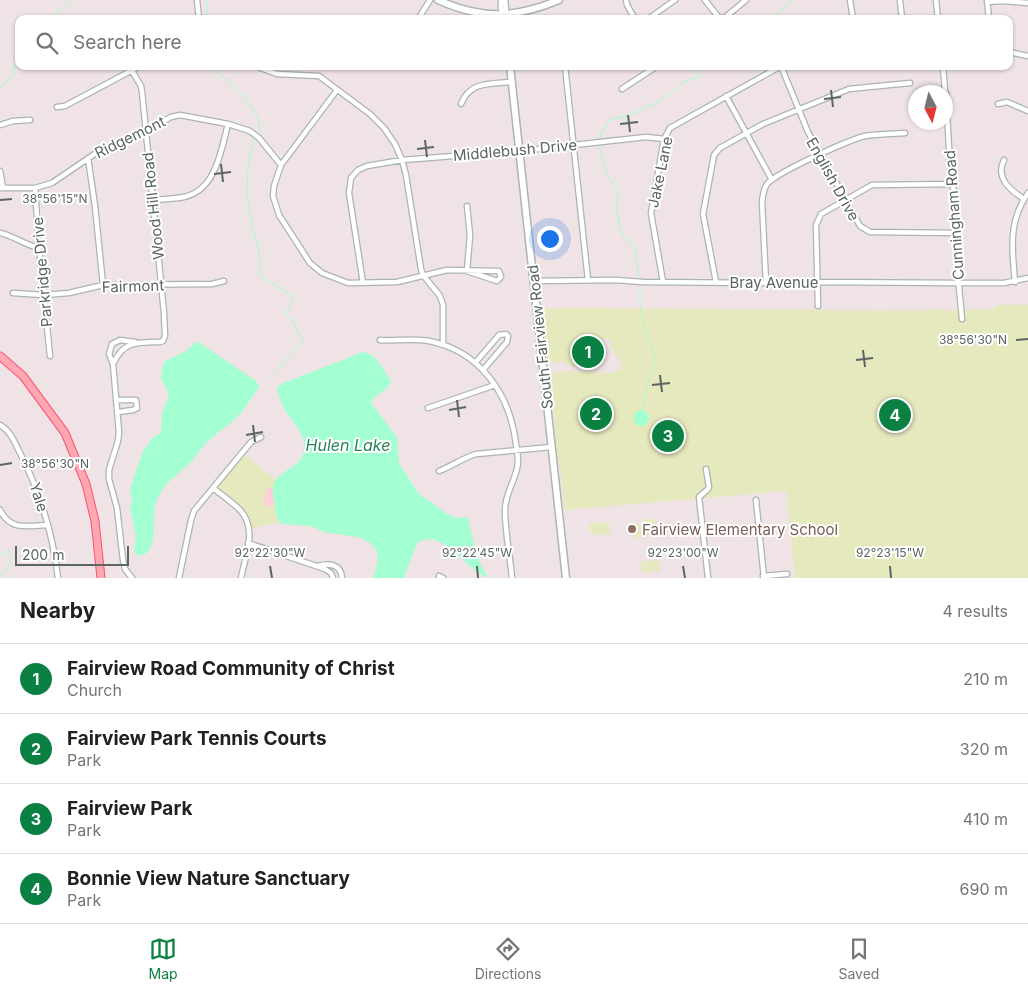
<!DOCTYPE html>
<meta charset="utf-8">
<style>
:root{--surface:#fff;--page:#f2f2f2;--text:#202124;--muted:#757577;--line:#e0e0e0;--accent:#0b8043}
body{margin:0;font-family:Inter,sans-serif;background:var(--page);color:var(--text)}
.compass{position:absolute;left:908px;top:85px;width:45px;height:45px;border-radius:50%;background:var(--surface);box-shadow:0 1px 4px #0004;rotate:173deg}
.scale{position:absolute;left:15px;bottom:12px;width:114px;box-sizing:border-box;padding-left:5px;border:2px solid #5b6561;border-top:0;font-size:14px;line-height:18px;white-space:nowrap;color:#5b6561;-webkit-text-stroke:4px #fff;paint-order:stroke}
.you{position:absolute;left:549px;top:238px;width:18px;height:18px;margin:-12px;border:4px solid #fff;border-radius:50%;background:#1a73e8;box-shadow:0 0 0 8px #1a73e833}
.badge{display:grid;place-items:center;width:32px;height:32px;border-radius:50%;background:var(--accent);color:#fff;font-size:16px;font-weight:700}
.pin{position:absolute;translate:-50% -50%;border:2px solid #fff;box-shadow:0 1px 5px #0006}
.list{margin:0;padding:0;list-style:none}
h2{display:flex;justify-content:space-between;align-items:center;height:65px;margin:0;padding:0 20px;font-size:21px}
h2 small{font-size:16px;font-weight:400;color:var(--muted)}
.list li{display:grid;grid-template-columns:32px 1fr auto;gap:15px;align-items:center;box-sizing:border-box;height:70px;padding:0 20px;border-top:1px solid var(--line)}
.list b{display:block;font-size:19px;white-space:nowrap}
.list p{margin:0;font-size:16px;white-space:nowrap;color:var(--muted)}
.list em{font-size:16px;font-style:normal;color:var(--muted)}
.icon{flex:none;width:28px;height:28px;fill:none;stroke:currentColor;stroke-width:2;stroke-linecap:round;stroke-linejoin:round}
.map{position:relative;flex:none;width:1028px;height:578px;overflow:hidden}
.search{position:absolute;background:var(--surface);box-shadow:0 1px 4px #0004;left:15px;right:15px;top:15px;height:55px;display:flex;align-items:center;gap:12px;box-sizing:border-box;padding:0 18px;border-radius:10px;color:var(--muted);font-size:19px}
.sheet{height:345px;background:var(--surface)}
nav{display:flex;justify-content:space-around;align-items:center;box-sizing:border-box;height:70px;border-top:1px solid var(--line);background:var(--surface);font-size:14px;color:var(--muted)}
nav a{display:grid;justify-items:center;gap:2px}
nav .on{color:var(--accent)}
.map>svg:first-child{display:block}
.green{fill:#e6e8be}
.sand{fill:#fdd0d8}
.water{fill:#a3ffd1}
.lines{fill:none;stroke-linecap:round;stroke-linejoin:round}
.stream{stroke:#a3ffd1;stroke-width:1}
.street-casing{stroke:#acb4b2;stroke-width:7}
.secondary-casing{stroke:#acb5b2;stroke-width:9}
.primary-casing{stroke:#fa5076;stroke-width:9}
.street{stroke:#fff;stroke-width:4.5}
.secondary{stroke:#fff;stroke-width:6}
.primary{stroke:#ffa8b1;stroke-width:7}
.ticks{fill:none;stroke:#5b6561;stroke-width:2}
.education-dot{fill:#8d6e63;stroke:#fff;stroke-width:2}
.labels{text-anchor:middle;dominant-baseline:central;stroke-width:4;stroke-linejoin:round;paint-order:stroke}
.street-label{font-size:15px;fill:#5b6561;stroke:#fff}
.education-label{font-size:15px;fill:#785e54;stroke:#fff;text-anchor:start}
.water-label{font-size:16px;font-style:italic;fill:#2b815c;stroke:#fff}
.ticks-label{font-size:12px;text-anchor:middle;fill:#5b6561;stroke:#fff;stroke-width:4;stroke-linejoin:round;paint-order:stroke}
</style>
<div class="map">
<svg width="1028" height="578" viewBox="0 0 1028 578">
<rect width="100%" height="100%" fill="#efe3e5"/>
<path class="green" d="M996,305H1028V578H795L786,491L564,510C563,496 562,481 560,467C558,458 552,445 556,436L549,373L568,371L611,373L621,370L622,364L611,347L610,339H589L580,349L577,348L576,350L580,353L575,367H570C563,360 558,361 549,363L546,357L542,308C693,307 843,313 994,309Z
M243,453L276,480C270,490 273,512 279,522L250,529L245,515L213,487Z
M644,519H655V522L659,524L660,534L634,538L632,523L642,525Z
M606,522L609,524L611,534L593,535V532H590L589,524Z
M659,560L660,571L642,573L641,562Z"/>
<path class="sand" d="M269,486L274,489V505L268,507L265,505C262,498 264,493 269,486Z"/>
<path class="water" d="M198,342L256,381L259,387C252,397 245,409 236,418C226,428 213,435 204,445C198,452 193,460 187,466C177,475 166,482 160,494C157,498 154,506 154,512C153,525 158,558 136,555L134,551L136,536L130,507L132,501L130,489L142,453L153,437L161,433L162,414L169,395L167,389L161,379L162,369L165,361L188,350L193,344Z
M363,352C376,353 384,371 391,381C387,392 375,393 371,403L397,437L399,463L418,493L447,514L457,518L468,517C472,537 476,560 488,578C467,571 442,526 417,543L404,578H373L378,562L377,551L369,542L358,537L324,532L311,526L281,524C276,517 275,510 274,502C273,497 272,488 274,483C279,470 302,468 304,450C306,436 294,423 287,413C282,407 278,395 277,388L281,384Z
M633 418a8 8 0 1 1 16 0a8 8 0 1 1-16 0Z"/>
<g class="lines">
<path class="stream" d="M55,19L53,16L71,0
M207,19V0
M772,19L792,0
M213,66V69C231,83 261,108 260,132
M0,88L15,73L13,67L19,64
M254,138L248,166L247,195L250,216L259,252L260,275L292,296V303L285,314L292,321L303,340L274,374
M600,139L601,134L610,120L628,116L654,104L671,94L681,83L698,77L703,70L711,66
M599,145L606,173L618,191L617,214L623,235L635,249L639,278
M640,285V306L644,326L653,349L655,361L647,384L644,406L640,411
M0,556L8,550C15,560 6,570 0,578"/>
<g class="street-casing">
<path id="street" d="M197,0L199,19
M501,0V9L505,14
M626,0L627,5L635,19
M705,0L720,19
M850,0L853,19
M900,0L902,19
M936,0L938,19
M987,0L989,19
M987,2L1003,1L1028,3
M505,14L506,9L505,0
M418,19L430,0
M648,19L675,0
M723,19L746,0
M1009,52L1028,56
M255,66L277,74L319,76L370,114L384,128L395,144L402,160L406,175L421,269L423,275L440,296L443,305V345
M565,66L588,280
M781,66L808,132L860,226L870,232L958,233
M943,66L945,92
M132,71L141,86L142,92L164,313L165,336L163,341L160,342C138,342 123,341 113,364L119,432L118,441L109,470V479L117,508L123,560L125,569L132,578
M622,89L657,66
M337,90L281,165L274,186L273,196L279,215L310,263L322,273L348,283L397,282L447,270L499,271L501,277L497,281L467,271L470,235L467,206
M946,93L949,148L958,233L956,256L962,319
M726,96L772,180
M461,104C470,81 490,84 511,82
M998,104L1007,102L1028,111
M57,107L65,106L140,66
M0,125L13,121L30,120
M88,158L95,206L103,285
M1004,160C995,178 1010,190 1024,199
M0,171L3,188
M0,188H35L52,183L99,151L146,131L171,117L180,115L228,124L250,131L259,138L281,165
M35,188L39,248L50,356
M153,200C163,199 174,199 184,197C216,190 221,151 228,124
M0,233C14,236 25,245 39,248
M533,281L616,280L642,282L766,283L818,282L959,283H1004L1028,278
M663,282L651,213L664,139L670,128L781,66
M716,282L703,214L714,155L720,148L763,124L849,89L910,83
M1015,282C1012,250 1008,221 1028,193
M363,283L349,193L351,178L358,170L367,166L402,160L520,151L646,137L664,139
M766,283L762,202C763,196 763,190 767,184C777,172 849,140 865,136C878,134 892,134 905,133
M13,293L43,295L69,293L103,285L212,284L224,281
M818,306L816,225L821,214L872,185L953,184
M380,340C397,341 411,338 429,341C480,351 510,394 516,444C517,450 518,456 518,462C517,479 505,492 505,510C505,532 510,556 512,578
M475,363L499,335L506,334L508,336L507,342L483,370
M113,364L109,354L112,344L120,340L135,342
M117,400H136L137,408L133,410L118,412
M428,408L495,385
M0,425C10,430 15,443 20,453C40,492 53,534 58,578
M706,469L709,487L707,490L699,497L708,578
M439,471C452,466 463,458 476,454L552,447
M213,488C222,495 232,502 240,510C258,529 245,556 241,578
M756,500L764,578
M0,510C10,531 28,526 47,525
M248,543L325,569L331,573L333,578
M318,566C329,563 341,564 342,578
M439,576L443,578
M763,576L787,574
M179,578L191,520L194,511L251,442L261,437"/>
</g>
<g class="secondary-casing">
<path id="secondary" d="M438,0C482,20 515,18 559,0
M510,66L566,578"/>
</g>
<g class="primary-casing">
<path id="primary" d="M0,356L23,376L65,433L86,484L95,521L101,578"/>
</g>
<use href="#street" class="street"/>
<use href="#secondary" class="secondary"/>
<use href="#primary" class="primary"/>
</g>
<path class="ticks" d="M831,90L833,107M824,99L841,97M628,115L630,132M620,124L638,122M425,140L427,157M417,149L434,147M221,164L223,182M214,174L231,172M0,200L12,199M1016,340L1028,339M863,350L865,367M856,360L873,358M660,375L662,392M652,385L670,383M457,400L459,417M449,410L466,407M253,425L255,442M246,435L263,432M0,465L12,463M270,566L272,578M477,566L478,578M683,566L685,578M890,566L891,578"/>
<circle class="education-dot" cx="632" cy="529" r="5"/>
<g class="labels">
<g class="street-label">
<text transform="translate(130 137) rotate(-26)">Ridgemont</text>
<text transform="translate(515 150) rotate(-5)">Middlebush Drive</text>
<text transform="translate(660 172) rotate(-78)">Jake Lane</text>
<text transform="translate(833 179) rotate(61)">English Drive</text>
<text transform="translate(153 206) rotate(-96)">Wood Hill Road</text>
<text transform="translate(954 215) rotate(-94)">Cunningham Road</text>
<text transform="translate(42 272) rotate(-95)">Parkridge Drive</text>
<text x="774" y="282">Bray Avenue</text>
<text transform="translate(133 286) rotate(-2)">Fairmont</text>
<text transform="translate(540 337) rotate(-96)">South Fairview Road</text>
<text transform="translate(39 497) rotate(72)">Yale</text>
</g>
<g class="education-label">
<text x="642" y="529">Fairview Elementary School</text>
</g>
<g class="water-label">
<text x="348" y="445">Hulen Lake</text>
</g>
</g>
<g class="ticks-label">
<text x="55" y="203">38°56'15"N</text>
<text x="973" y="344">38°56'30"N</text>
<text x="55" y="468">38°56'30"N</text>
<text x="270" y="557">92°22'30"W</text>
<text x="477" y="557">92°22'45"W</text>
<text x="683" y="557">92°23'00"W</text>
<text x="890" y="557">92°23'15"W</text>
</g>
</svg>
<svg class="compass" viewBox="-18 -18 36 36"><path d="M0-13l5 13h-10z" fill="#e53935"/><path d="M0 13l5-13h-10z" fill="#757577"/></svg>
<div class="scale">200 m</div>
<div class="you"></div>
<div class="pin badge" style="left:588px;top:352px">1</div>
<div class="pin badge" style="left:596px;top:414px">2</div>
<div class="pin badge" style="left:668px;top:436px">3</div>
<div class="pin badge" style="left:895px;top:415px">4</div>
<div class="search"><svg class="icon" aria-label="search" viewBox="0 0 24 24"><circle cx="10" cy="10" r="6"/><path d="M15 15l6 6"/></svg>Search here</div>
</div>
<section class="sheet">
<h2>Nearby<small>4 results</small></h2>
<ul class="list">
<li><span class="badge">1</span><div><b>Fairview Road Community of Christ</b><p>Church</p></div><em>210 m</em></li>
<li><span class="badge">2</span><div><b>Fairview Park Tennis Courts</b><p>Park</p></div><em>320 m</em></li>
<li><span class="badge">3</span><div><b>Fairview Park</b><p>Park</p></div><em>410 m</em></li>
<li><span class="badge">4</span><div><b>Bonnie View Nature Sanctuary</b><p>Park</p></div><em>690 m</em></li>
</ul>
</section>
<nav>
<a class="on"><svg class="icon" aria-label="map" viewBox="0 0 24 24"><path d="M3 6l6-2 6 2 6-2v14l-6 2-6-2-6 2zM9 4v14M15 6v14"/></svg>Map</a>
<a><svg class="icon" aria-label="directions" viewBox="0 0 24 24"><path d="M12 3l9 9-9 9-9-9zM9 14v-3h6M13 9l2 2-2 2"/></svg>Directions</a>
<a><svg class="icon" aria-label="saved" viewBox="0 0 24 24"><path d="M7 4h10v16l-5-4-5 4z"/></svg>Saved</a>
</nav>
